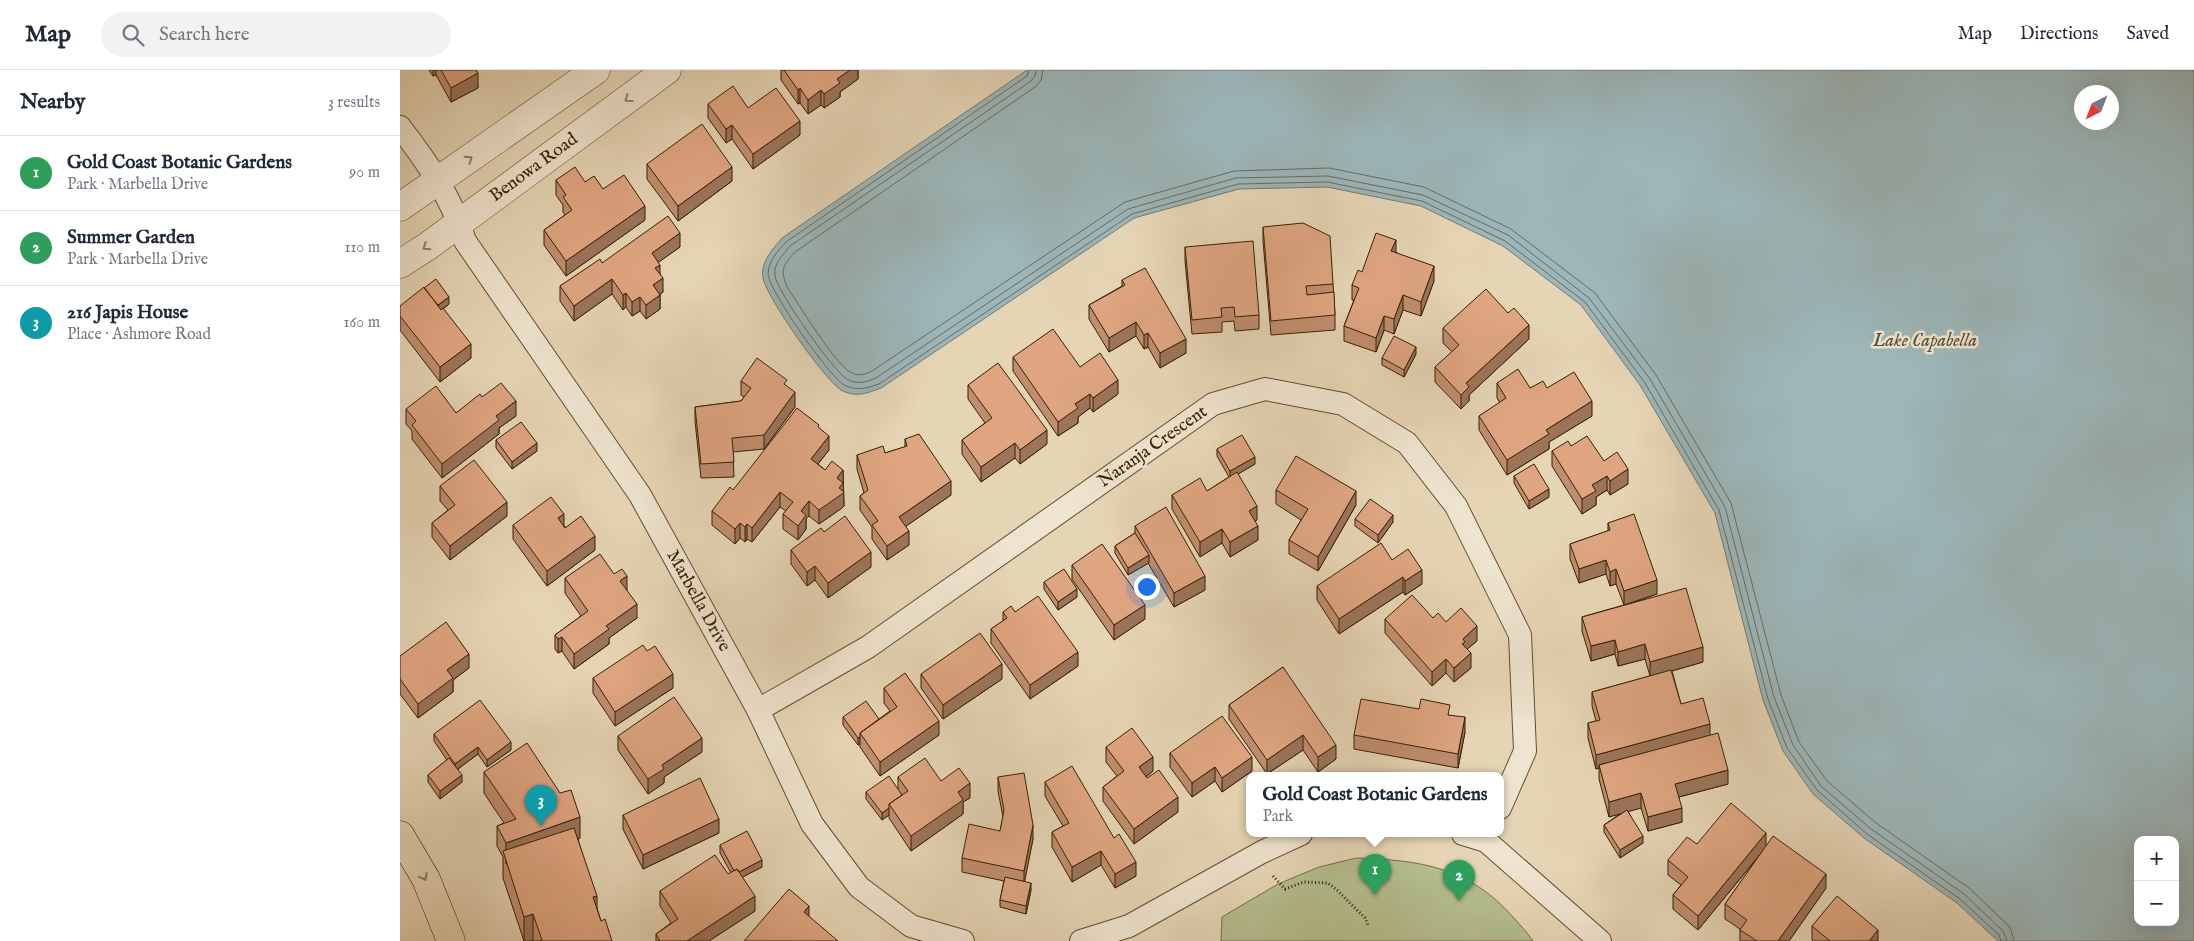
<!DOCTYPE html>
<meta charset="utf-8">
<style>
:root{--surface:#fff;--page:#f2f2f3;--text:#1f2937;--muted:#747a83;--line:#e0e1e3;--accent:#111827}
body{margin:0;font-family:"IM FELL English",serif;background:var(--page);color:var(--text)}
.controls{position:absolute;right:15px;bottom:15px;display:grid;overflow:hidden;border-radius:10px;box-shadow:0 5px 20px #0002}
.controls button{width:45px;height:45px;display:grid;place-items:center;padding:0;border:0;border-bottom:1px solid var(--line);background:var(--surface);color:var(--text);font:25px sans-serif}
.compass{position:absolute;left:1674px;top:15px;width:45px;height:45px;border-radius:50%;background:var(--surface);box-shadow:0 5px 20px #0002;rotate:222deg}
.you{position:absolute;left:746px;top:516px;width:18px;height:18px;margin:-12px;border:4px solid #fff;border-radius:50%;background:#1a73e8;box-shadow:0 0 0 8px #1a73e833}
.badge{display:grid;place-items:center;width:32px;height:32px;border-radius:50%;background:var(--accent);color:#fff;font-size:16px;font-weight:700}
.pin{position:absolute;translate:-50% -41px;filter:drop-shadow(0 1px 2px #0008)}
.pin::after{content:'';position:absolute;top:26px;width:18px;height:15px;background:inherit;clip-path:polygon(0 0,100% 0,50% 100%)}
.popup{position:absolute;left:846px;top:702px;width:258px;height:65px;box-sizing:border-box;display:grid;place-content:center;border-radius:10px;background:var(--surface);filter:drop-shadow(0 1px 4px #0005);font-size:16px;white-space:nowrap;color:var(--muted)}
.popup b{font-size:19px;color:var(--text)}
.popup::after{content:'';position:absolute;left:50%;top:100%;margin-left:-10px;border:10px solid transparent;border-top-color:var(--surface)}
.list{margin:0;padding:0;list-style:none}
h2{display:flex;justify-content:space-between;align-items:center;height:65px;margin:0;padding:0 20px;font-size:21px}
h2 small{font-size:16px;font-weight:400;color:var(--muted)}
.list li{display:grid;grid-template-columns:32px 1fr auto;gap:15px;align-items:center;box-sizing:border-box;height:75px;padding:0 20px;border-top:1px solid var(--line)}
.list b{display:block;font-size:19px;white-space:nowrap}
.list p{margin:0;font-size:16px;white-space:nowrap;color:var(--muted)}
.list em{font-size:16px;font-style:normal;color:var(--muted)}
.icon{flex:none;width:28px;height:28px;fill:none;stroke:currentColor;stroke-width:2;stroke-linecap:round;stroke-linejoin:round}
.map{position:relative;flex:none;width:1794px;height:871px;overflow:hidden}
header{display:flex;align-items:center;gap:30px;box-sizing:border-box;height:70px;padding:0 25px;background:var(--surface);border-bottom:1px solid var(--line)}
header strong{font-size:24px}
nav{display:flex;gap:28px;margin-inline-start:auto;font-size:18px}
.search{width:350px;height:45px;background:var(--page);display:flex;align-items:center;gap:12px;box-sizing:border-box;padding:0 18px;border-radius:28px;color:var(--muted);font-size:19px}
main{display:flex}
aside{flex:1;background:var(--surface)}
.map>svg:first-child{display:block}
.green{fill:#b4bd8d;stroke:#756f48}
.water{fill:#9cb6b9;stroke:#737a70;fill-rule:evenodd}
.lines{fill:none;stroke-linecap:round;stroke-linejoin:round}
.shore{stroke:#696c5e;stroke-width:1}
.minor-casing{stroke:#624e30;stroke-width:24}
.tertiary-casing{stroke:#624e30;stroke-width:29}
.primary-casing{stroke:#362103;stroke-width:29}
.path{stroke:#362103;stroke-width:3;stroke-dasharray:1 2.5;stroke-linecap:butt}
.minor{stroke:#efe4cf;stroke-width:22}
.tertiary{stroke:#efe4cf;stroke-width:28}
.primary{stroke:#e6d5b5;stroke-width:28}
.wall{fill:#c08e6f;stroke:#362103}
.shaded-wall{fill:#9c745a;stroke:#362103}
.building{fill:#dfa581;stroke:#362103}
.oneway{stroke:#928269}
.oneway2{stroke:#8e7b5c}
.labels{text-anchor:middle;dominant-baseline:central;stroke-width:5;stroke-linejoin:round;paint-order:stroke}
.street-label{font-size:18px;fill:#362103;stroke:#efe4cf}
.water-label{font-size:19px;font-style:italic;fill:#554e3a;stroke:#efe4cf}
</style>
<header>
<strong>Map</strong>
<div class="search"><svg class="icon" aria-label="search" viewBox="0 0 24 24"><circle cx="10" cy="10" r="6"/><path d="M15 15l6 6"/></svg>Search here</div>
<nav><a>Map</a><a>Directions</a><a>Saved</a></nav>
</header>
<main>
<aside>
<h2>Nearby<small>3 results</small></h2>
<ul class="list">
<li><span class="badge" style="background:#2e9e5b">1</span><div><b>Gold Coast Botanic Gardens</b><p>Park · Marbella Drive</p></div><em>90 m</em></li>
<li><span class="badge" style="background:#2e9e5b">2</span><div><b>Summer Garden</b><p>Park · Marbella Drive</p></div><em>110 m</em></li>
<li><span class="badge" style="background:#0f9aa8">3</span><div><b>216 Japis House</b><p>Place · Ashmore Road</p></div><em>160 m</em></li>
</ul>
</aside>
<div class="map">
<svg width="1794" height="871" viewBox="0 0 1794 871">
<rect width="100%" height="100%" fill="#e6d5b5"/>
<filter id="stains"><feTurbulence type="fractalNoise" baseFrequency=".004" numOctaves="4"/><feColorMatrix values="0 0 0 0 .2 0 0 0 0 .09 0 0 0 0 .02 0 0 0 .5 -.17"/></filter>
<radialGradient id="worn" r=".72"><stop offset=".6" stop-color="#630" stop-opacity="0"/><stop offset="1" stop-color="#630" stop-opacity=".3"/></radialGradient>
<path class="green" d="M956,788C1020,790 1069,797 1113,847C1120,855 1127,862 1133,871H821L822,847L878,814L919,797Z"/>
<path class="water" d="M627,0H1794V871H1598L1557,833L1464,768L1413,724L1383,681L1363,630L1315,443L1240,315L1181,235L1103,176L1021,136L927,117L839,119L734,148L481,318C468,323 455,328 441,320C424,309 367,228 363,208C360,192 373,179 382,168ZM1682,22H1712V52H1682ZM1738,770H1775V852H1738Z"/>
<g class="lines">
<path class="shore" d="M629,0L627,6L386,172C377,182 369,190 368,204C368,219 431,310 446,316C458,321 467,318 479,314L732,144L838,114L927,112L1022,131L1105,171L1185,232L1245,313L1319,440L1368,629L1387,678L1417,720L1467,764L1560,829L1599,865L1601,871
M636,0L635,6L631,11L390,176C383,185 373,194 375,206C377,221 433,301 447,309C457,315 466,312 476,308L728,139L836,108L928,106L1023,125L1108,165L1189,228L1250,309L1325,437L1374,627L1393,675L1421,716L1471,759L1564,824L1603,861L1607,871
M643,0L641,10L635,17L395,182C383,195 380,200 387,217C400,236 433,291 450,302C458,307 465,304 472,301L725,132L834,101L929,98L1024,117L1111,159L1195,223L1256,305L1331,433L1381,625L1399,672L1427,711L1476,753L1569,818L1610,857L1614,871"/>
<g class="minor-casing">
<path id="minor" d="M0,57C27,92 52,128 65,171L240,425L358,640L412,754L459,817L511,856L563,871
M358,640L468,577L813,334L865,319L943,334L1007,373L1056,436L1120,565L1125,681L1100,738
M1063,764L1086,771L1200,871
M681,871L729,856L862,782L901,764"/>
</g>
<g class="tertiary-casing">
<path id="tertiary" d="M0,137L196,0
M0,194L28,176L267,0"/>
</g>
<g class="primary-casing">
<path id="primary" d="M0,765L26,809L51,871"/>
</g>
<path class="path" d="M873,806L885,819L904,812L928,813L937,820L965,848L968,855"/>
<use href="#minor" class="minor"/>
<use href="#tertiary" class="tertiary"/>
<use href="#primary" class="primary"/>
</g>
<path class="wall" d="M29,0H76L78,18L51,32L36,5L33,6Z
M381,0H458V9L440,22V27L424,38L421,35L408,44L400,33L398,34L381,10Z
M308,34L348,38L400,65L353,99L332,69L326,73L308,48Z
M247,94L332,111L278,151L247,109Z
M156,110L185,112L203,119L245,150L166,206L144,175V160L165,145L163,142V135L156,125Z
M863,157L933,214L935,245V260L871,265L863,171Z
M280,177L258,192L263,222L260,224V239L246,249L240,241L232,246L226,237L223,240L212,224L174,251L160,231V216L202,193Z
M785,177L859,245V259L835,261L834,251L822,252V262L792,264L785,191Z
M996,182L1034,211L1021,246L1003,240L994,264L984,260L976,282L944,271V256L954,230H952V215L962,202Z
M722,210L786,283L760,298L748,277L744,279L736,266L709,282L689,249V235L722,216Z
M49,234L43,239L71,288L40,312L0,260V236Z
M1043,258L1129,269L1069,325V331L1061,339L1035,312V297L1052,282L1043,273Z
M1016,284L1004,307L982,295V288Z
M613,287L680,297L718,324L693,342L690,338L678,347V353L658,366L613,301Z
M341,311L387,317L395,337L364,379L333,382L334,407L301,408L295,351V337L341,331L344,327L341,325Z
M1097,313L1130,318H1147L1192,346L1149,372V379L1107,405L1079,360V346L1100,333L1097,328Z
M568,315L647,374L620,394L615,388L581,412L562,384V370L585,353L568,329Z
M82,327L116,346L99,358V364L42,408L12,369V361L6,354V339L56,343Z
M419,358L429,380L418,394L425,400H443L444,436L442,438L419,454L409,446L406,449V459L398,470L383,459V444L386,441L380,437L352,472L347,469L345,472L340,468L335,474L312,455V441L333,420Z
M505,369L551,425L506,456L509,475L487,490L472,469V457L460,440V426L464,423L457,399V385L485,383L505,377Z
M96,370L137,381L112,399L96,378Z
M1171,376L1204,391L1228,414L1210,425L1207,420L1196,427V435L1182,444L1152,396V381Z
M817,379L855,394L838,404L857,450L855,451L858,470L830,487L822,473L800,487L772,439V425L807,421L829,407L817,386Z
M1114,406L1149,427L1129,439L1114,413Z
M40,416L107,446L50,490L32,467V453L48,440L40,431Z
M876,420L956,435L918,501L889,484V470L901,450L876,434Z
M955,449L993,452L978,473L955,456Z
M1208,453L1257,524L1229,534L1303,592L1272,601L1281,634L1310,665L1328,714L1279,727L1282,752L1248,761L1241,738L1228,741L1243,773L1220,788L1204,762V755L1221,743L1209,747L1199,709V698L1196,699L1188,668V653L1196,651L1192,636V622L1250,606L1245,589L1218,596L1215,584L1191,591L1182,561V547L1224,535L1216,514L1210,516L1206,504L1179,513L1170,489V474L1208,461Z
M113,455L164,456L195,480L147,516L113,469Z
M735,456L805,520L774,537L748,493L728,505L715,483V476L735,463Z
M424,462L471,497L428,528L415,510L407,516L391,494V480Z
M992,490L1022,514L1005,525L1003,522L939,564L917,530V516Z
M672,495L745,549L714,570L672,509Z
M214,504L227,520L237,548L209,568V574L174,599L162,581L158,583L155,579V565L181,546L165,523V508Z
M644,512L677,527L658,540L644,519Z
M603,542L678,596L630,629L591,573V559L603,551Z
M1033,548L1046,552L1077,571L1067,579L1071,598L1054,612L1046,603L1032,616L985,563V549Z
M0,586L69,598L53,610V622L18,648L0,624Z
M883,597L936,689L918,702L903,680L867,704L829,649V635Z
M521,604L602,609L543,649L521,618Z
M193,608L273,618L215,656L193,623Z
M484,618L539,665L480,706L460,677V674L458,675L443,655V647L479,649L490,641L484,633Z
M1050,645L1065,662L1058,698L954,679V665Z
M34,664L111,680L87,697L78,684L58,699L62,712L40,729L28,712V705L47,690L34,671Z
M218,666L302,682L264,707V713L248,724L218,680Z
M706,677L753,701L746,707L778,742L734,774L703,731V717L717,706L706,692Z
M770,683L852,701L822,722L815,711L792,727L770,697Z
M84,702L180,768L178,769L197,838L201,851L212,871H134L133,870L131,871H124L103,808V787L97,776V756L104,753L84,723Z
M498,707L541,711L570,728L563,732V744L511,781L489,748V745L482,750L466,729V722L498,719Z
M598,707L633,769L624,811L631,820L626,844L600,837V830L604,811L562,802V788L600,761L603,747L598,721Z
M645,712L714,768L736,806L715,818L701,795L672,812L652,777V762L663,756L645,726Z
M223,745L319,763L243,799L223,759Z
M1297,774L1366,776L1426,818L1389,871H1340V859L1325,849V834L1359,786L1298,860L1273,839V825L1281,815L1268,805V790Z
M320,775L362,797L342,807L355,841L309,871H256V864L271,853L260,836V821L328,804L331,803L320,783Z
M1412,856L1478,871H1413L1412,870Z"/>
<path class="shaded-wall" d="M33,0H36V5L33,6Z
M450,0H458V9L440,22V27L424,38V24L437,9Z
M78,3V18L51,32V18Z
M400,18V33L398,34V20Z
M421,20V35L408,44V30Z
M400,51V65L353,99V84Z
M332,55V69L326,73V59Z
M332,97V111L278,151V136Z
M245,136V150L166,206V191Z
M280,163V177L252,197V183Z
M996,170V184L991,181Z
M260,195V209L255,198Z
M1034,196V211L1021,246V232Z
M263,208V222L253,229V215Z
M212,209V224L174,251V236Z
M226,223V237L223,240V225Z
M260,225V239L246,249V235Z
M1003,225V240L994,264V249Z
M49,227V234L35,245V238Z
M240,227V241L232,246V232Z
M984,246V260L976,282V268Z
M736,252V266L709,282V268Z
M1129,255V269L1069,325V331L1061,339V325L1066,313Z
M748,263V277L744,279V265Z
M786,269V283L760,298V283Z
M71,274V288L40,312V297Z
M1016,277V284L1004,307V300Z
M718,310V324L693,342V328Z
M395,322V337L364,379V365Z
M690,324V338L678,347V353L658,366V352L675,334Z
M116,331V346L99,358V364L42,408V394L96,346Z
M1192,331V346L1149,372V379L1107,405V390L1146,360Z
M647,360V374L620,394V380Z
M429,366V380L411,403V389Z
M137,373V381L112,399V392Z
M615,373V388L581,412V397Z
M855,387V394L830,409V401Z
M1228,399V414L1210,425V411Z
M443,400L444,436L442,438L419,454V440L437,408Z
M1207,406V420L1196,427V435L1182,444V429L1192,415Z
M551,411V425L499,461V447Z
M1149,419V427L1129,439V431Z
M956,421V435L918,501V487Z
M380,422V437L352,472V458Z
M409,431V446L406,449V459L398,470V456L401,441Z
M107,432V446L50,490V476Z
M857,436V450L849,455V441Z
M164,444V458L158,448Z
M993,445V452L978,473V465Z
M340,453V468L335,474V459Z
M347,454V469L345,472V457Z
M858,456V470L830,487V472Z
M822,459V473L800,487V472Z
M509,461V475L487,490V476Z
M195,466V480L147,516V501Z
M471,482V497L428,528V513Z
M749,485V493L728,505V498Z
M1206,490V504L1179,513V499Z
M415,496V510L407,516V502Z
M1216,499V514L1210,516V502Z
M1022,500V514L1005,525V511Z
M227,506V520L220,525V511Z
M805,506V520L774,537V523Z
M1003,507V522L939,564V549Z
M1257,510V524L1224,535V521Z
M677,519V527L658,540V532Z
M237,534V548L209,568V574L174,599V584L206,556Z
M745,535V549L714,570V555Z
M1077,556V571L1065,581L1062,588L1063,569Z
M162,567V581L158,583V569Z
M1215,570V584L1191,591V576Z
M1245,574V589L1218,596V582Z
M1303,577V592L1250,607V592Z
M678,582V596L630,629V615Z
M1071,583V598L1054,612V598Z
M69,584V598L53,610V622L18,648V634L47,600Z
M1046,589V603L1032,616V602Z
M602,594V609L543,649V635Z
M273,604V618L215,656V642Z
M1065,647V662L1058,698V684Z
M539,651V665L480,706V692Z
M1310,654V668L1199,695V698L1196,699V685Z
M903,665V680L867,704V690Z
M460,667V674L458,675V668Z
M302,668V682L264,707V713L248,724V709L262,695Z
M111,672V680L87,697V690Z
M936,675V689L918,702V687Z
M78,677V684L55,701V694Z
M753,687V701L739,712V697Z
M852,687V701L822,722V708Z
M815,697V711L792,727V713Z
M1328,700V714L1275,728V714Z
M62,705V712L40,729V721Z
M570,713V728L563,732V744L511,781V766L558,722Z
M1241,723V738L1209,747V732Z
M778,727V742L734,774V759Z
M489,738V745L482,750V743Z
M1282,738V752L1248,761V747Z
M180,747V768L106,794V773Z
M319,749V763L243,799V785Z
M633,755V769L624,815V801Z
M1366,763V777L1298,860V846Z
M1243,766V773L1220,788V780Z
M701,781V795L672,812V797Z
M362,790V797L335,811V804Z
M736,792V806L715,818V804Z
M1426,804V818L1389,871H1378Z
M631,813V820L626,844V836Z
M197,826V853L193,827Z
M355,826V841L309,871H287Z
M409,836V851L404,842Z
M133,844V870L131,871H124V847Z
M1478,860V871H1469Z"/>
<path class="building" d="M41,0H76L78,3L51,18Z
M384,0H450L437,9L440,13L424,24L421,20L408,30L400,18L398,20Z
M333,16L348,38L376,18L400,51L353,84L332,55L326,59L308,34Z
M302,54L332,97L278,136L247,94Z
M175,97L185,112L194,106L203,119L224,105L245,136L166,191L144,160L172,140L163,127L166,125L156,110Z
M268,146L280,163L252,183L260,195L255,198L263,208L253,215L260,225L246,235L240,227L232,232L226,223L223,225L212,209L174,236L160,216L200,189L202,193Z
M903,153L930,166L933,214L906,216L907,225L934,222L935,245L871,251L863,157Z
M976,163L996,170L991,181L1034,196L1021,232L1003,225L994,249L984,246L976,268L944,256L959,218L952,215L958,200L962,202Z
M853,171L859,245L835,247L834,237L821,238L822,247L792,250L785,177Z
M745,198L786,269L760,283L748,263L744,265L736,252L709,268L689,235L725,215L722,210Z
M36,209L49,227L38,235L24,218Z
M24,217L41,240L43,238L71,274L40,297L0,246V236Z
M1086,219L1108,243L1114,238L1129,255L1066,313L1069,317L1061,325L1035,297L1059,275L1043,258Z
M653,259L680,297L700,283L718,310L693,328L690,324L675,334L678,338L658,352L613,287Z
M994,266L1016,277L1004,300L982,288Z
M357,288L387,310L384,314L395,322L364,365L332,368L334,392L301,394L295,337L341,331L351,318L341,311Z
M598,293L647,360L620,380L615,373L581,397L562,370L592,348L568,315Z
M1118,299L1130,318L1143,311L1147,318L1174,302L1192,331L1146,360L1149,364L1107,390L1079,346L1106,328L1097,313Z
M101,313L116,331L96,346L99,350L42,394L12,355L16,351L6,339L36,316L56,343L80,324L82,327Z
M397,338L419,355L418,357L429,366L411,389L425,400L432,391L443,400L437,408L443,413L439,418L444,422L442,424L419,440L409,431L401,441L406,445L398,456L383,444L393,432L380,422L352,458L347,454L345,457L340,453L335,459L312,441L330,417L333,420Z
M121,352L137,373L112,392L96,370Z
M519,364L551,411L499,447L509,461L487,476L472,455L478,451L460,426L468,420L457,385L483,376L485,383L507,376L505,369Z
M842,365L855,387L830,401L817,379Z
M1187,366L1204,391L1217,382L1228,399L1210,411L1207,406L1192,415L1196,421L1182,429L1152,381L1168,371L1171,376Z
M896,386L956,421L918,487L889,470L908,439L876,420Z
M74,390L107,432L50,476L32,453L55,435L40,416Z
M1134,394L1149,419L1129,431L1114,406Z
M837,402L857,436L849,441L858,456L830,472L822,459L800,472L772,425L800,408L807,421Z
M151,427L164,444L158,448L165,458L181,446L195,466L147,501L113,455Z
M970,429L993,445L978,465L955,449Z
M766,437L805,506L774,523L735,456Z
M1234,444L1257,510L1224,521L1216,499L1210,502L1206,490L1179,499L1170,474L1210,460L1208,453Z
M445,446L471,482L428,513L415,496L407,502L391,480L421,458L424,462Z
M735,463L749,485L728,498L715,476Z
M981,473L992,490L1008,479L1022,500L1005,511L1003,507L939,549L917,516Z
M702,474L745,535L714,555L672,495Z
M200,484L214,504L222,499L227,506L220,511L237,534L206,556L209,559L174,584L162,567L158,569L155,565L188,541L165,508Z
M664,499L677,519L658,532L644,512Z
M1286,518L1303,577L1250,592L1245,574L1218,582L1215,570L1191,576L1182,547Z
M1012,525L1033,548L1038,543L1046,552L1061,538L1077,556L1063,569L1065,572L1062,574L1071,583L1054,598L1046,589L1032,602L985,549Z
M638,526L678,582L630,615L591,559L607,548L603,542L611,536L615,542Z
M46,552L69,584L47,600L53,608L18,634L0,609V586Z
M580,563L602,594L543,635L521,604Z
M243,575L247,581L255,576L273,604L215,642L193,608Z
M883,597L936,675L918,687L903,665L867,690L829,635Z
M1271,600L1281,634L1303,628L1310,654L1196,685L1188,653L1200,650L1192,622Z
M505,603L539,651L480,692L460,663L497,637L484,618Z
M274,627L302,668L262,695L264,699L248,709L218,666Z
M961,629L1019,639L1021,629L1050,635L1048,645L1065,647L1058,684L954,665Z
M80,630L111,672L87,690L78,677L55,694L34,664Z
M466,631L479,649L460,663V667L458,668L443,647Z
M822,646L852,687L822,708L815,697L792,713L770,683Z
M732,658L753,687L739,697L747,708L759,700L778,727L734,759L703,717L724,701L706,677Z
M1318,663L1328,700L1275,714L1282,738L1248,747L1241,723L1209,732L1199,695Z
M127,673L160,723L171,720L180,747L106,773L97,756L116,749L84,702Z
M49,688L62,705L40,721L28,705Z
M525,688L541,711L559,698L570,713L558,722L563,730L511,766L489,734L508,721L498,707Z
M672,696L714,768L719,764L736,792L715,804L701,781L672,797L652,762L669,753L645,712Z
M624,703L633,755L624,801L562,788L569,754L600,761L604,740L598,707Z
M489,706L502,725L489,734V738L482,743L466,722Z
M300,708L319,749L243,785L223,745Z
M1331,733L1366,763L1298,846L1273,825L1288,807L1268,790L1287,767L1297,774Z
M1227,740L1243,766L1220,780L1204,755Z
M174,758L197,826L193,827L201,851L205,849L212,871H139L142,870L133,844L124,847L103,781Z
M347,761L362,790L339,802L337,799L334,801L320,775Z
M1373,766L1426,804L1378,871H1357L1340,860L1347,850L1325,834Z
M315,785L328,804L337,799L355,826L287,871H260L256,864L278,849L260,821Z
M605,807L631,813L626,836L600,830Z
M389,819L409,836L404,842L438,871H344Z
M1437,826L1478,860L1469,871H1430L1412,856Z"/>
<defs><path id="oneway-chevron" d="M-2-3.5L2.5 0L-2 3.5" fill="none" stroke-width="1.6" stroke-linecap="round" stroke-linejoin="round" transform="scale(1.25)"/></defs>
<g class="oneway">
<use href="#oneway-chevron" transform="translate(228 29) rotate(144)"/>
<use href="#oneway-chevron" transform="translate(69 89) rotate(-35)"/>
<use href="#oneway-chevron" transform="translate(26 177) rotate(146)"/>
</g>
<use class="oneway2" href="#oneway-chevron" transform="translate(24 807) rotate(62)"/>
<g class="labels">
<g class="street-label">
<text transform="translate(134 98) rotate(-36)">Benowa Road</text>
<text transform="translate(753 377) rotate(-35)">Naranja Crescent</text>
<text transform="translate(298 531) rotate(61)">Marbella Drive</text>
</g>
<g class="water-label">
<text x="1525" y="271">Lake Capabella</text>
</g>
</g>
<rect width="100%" height="100%" filter="url(#stains)"/>
<rect width="100%" height="100%" fill="url(#worn)"/>
</svg>
<div class="controls">
<button>+</button>
<button>−</button>
</div>
<svg class="compass" viewBox="-18 -18 36 36"><path d="M0-13l5 13h-10z" fill="#e53935"/><path d="M0 13l5-13h-10z" fill="#747a83"/></svg>
<div class="you"></div>
<div class="pin badge" style="left:975px;top:825px;background:#2e9e5b">1</div>
<div class="popup"><b>Gold Coast Botanic Gardens</b>Park</div>
<div class="pin badge" style="left:1059px;top:831px;background:#2e9e5b">2</div>
<div class="pin badge" style="left:141px;top:756px;background:#0f9aa8">3</div>
</div>
</main>
